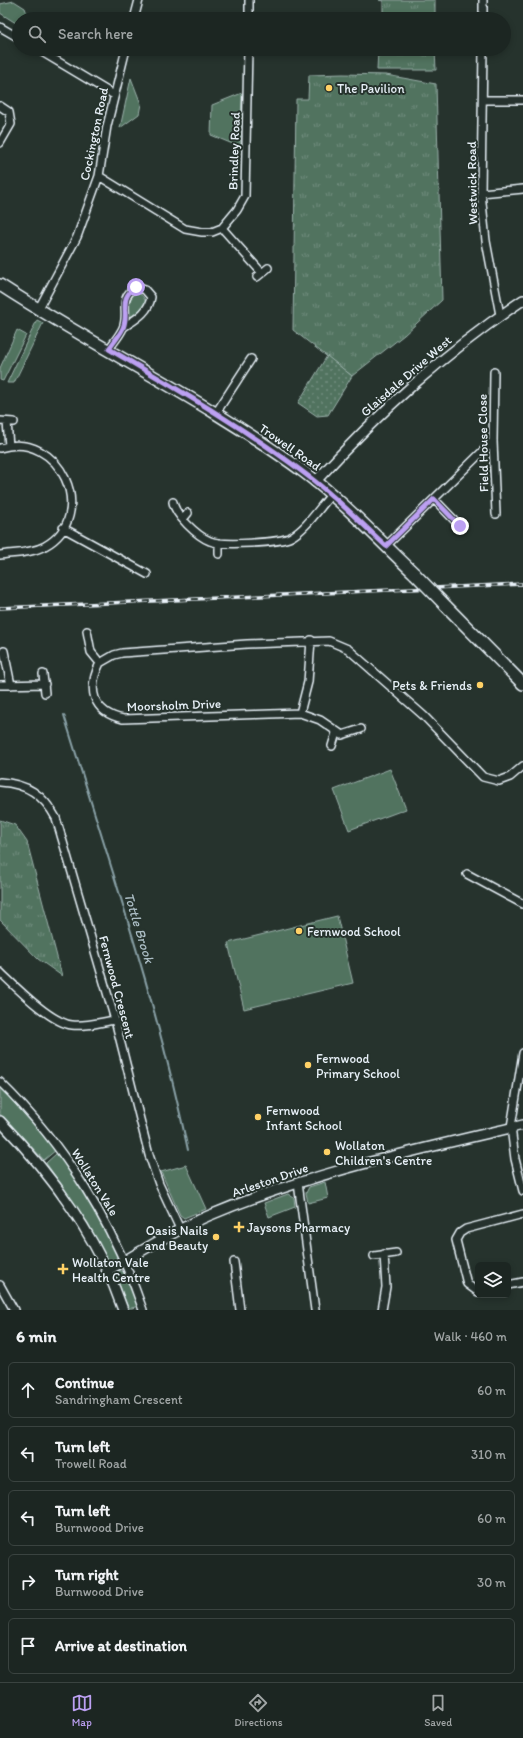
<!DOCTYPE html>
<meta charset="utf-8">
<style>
:root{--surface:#1c2622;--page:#252e2a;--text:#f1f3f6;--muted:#a0a5a5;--line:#3a4340;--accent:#bca0f2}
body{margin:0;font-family:Itim,sans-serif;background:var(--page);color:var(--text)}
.controls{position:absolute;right:12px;bottom:12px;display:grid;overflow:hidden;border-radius:6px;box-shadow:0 2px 6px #0003}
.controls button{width:36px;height:36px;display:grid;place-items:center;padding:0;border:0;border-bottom:1px solid var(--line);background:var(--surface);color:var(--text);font:20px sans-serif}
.stop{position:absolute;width:12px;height:12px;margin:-9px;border:3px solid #bca0f2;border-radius:50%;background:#fff}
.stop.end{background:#bca0f2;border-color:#fff;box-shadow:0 1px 4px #0008}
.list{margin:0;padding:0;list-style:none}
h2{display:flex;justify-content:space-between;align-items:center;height:52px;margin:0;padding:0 16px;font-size:17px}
h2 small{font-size:13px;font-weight:400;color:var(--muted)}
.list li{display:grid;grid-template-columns:26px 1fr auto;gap:12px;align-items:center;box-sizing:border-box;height:56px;margin:0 8px 8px;padding:0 8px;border:1px solid var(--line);border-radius:6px}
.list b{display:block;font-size:15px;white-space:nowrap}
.list p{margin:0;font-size:13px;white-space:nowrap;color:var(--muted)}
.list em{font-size:13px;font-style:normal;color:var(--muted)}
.icon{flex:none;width:22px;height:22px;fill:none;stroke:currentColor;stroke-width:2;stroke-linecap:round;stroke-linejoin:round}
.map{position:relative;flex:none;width:523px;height:1310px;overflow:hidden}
.search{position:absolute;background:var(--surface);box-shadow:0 2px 6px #0003;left:12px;right:12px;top:12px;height:44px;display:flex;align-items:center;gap:10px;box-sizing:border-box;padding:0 14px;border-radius:22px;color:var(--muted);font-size:15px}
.sheet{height:372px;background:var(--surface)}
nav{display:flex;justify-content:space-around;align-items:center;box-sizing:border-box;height:56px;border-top:1px solid var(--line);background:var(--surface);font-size:11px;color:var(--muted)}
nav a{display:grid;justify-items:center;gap:2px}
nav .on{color:var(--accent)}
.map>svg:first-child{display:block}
.grass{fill:#51735f;stroke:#9cb2ac}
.park{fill:url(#park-tufts);stroke:#9cb2ac}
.garden{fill:url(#garden-dots);stroke:#9cb2ac}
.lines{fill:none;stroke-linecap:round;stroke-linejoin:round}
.stream{stroke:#8aa2a8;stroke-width:2}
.minor-casing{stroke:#e8f1f8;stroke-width:10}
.tertiary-casing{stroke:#e8f1f8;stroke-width:12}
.primary-casing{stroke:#e8f1f8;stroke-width:14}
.minor{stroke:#26332d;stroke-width:7}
.tertiary{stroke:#26332d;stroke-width:9}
.primary{stroke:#26332d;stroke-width:11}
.rail-casing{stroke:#e8f1f8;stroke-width:3.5}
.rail{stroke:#26332d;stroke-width:2;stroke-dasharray:6;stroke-linecap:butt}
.primary-bridge-casing{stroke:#e8f1f8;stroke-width:14;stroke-linecap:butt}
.primary-bridge{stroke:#26332d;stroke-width:11}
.route{stroke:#bca0f2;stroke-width:5}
.poi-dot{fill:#ffd166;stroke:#26332d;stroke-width:1.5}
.labels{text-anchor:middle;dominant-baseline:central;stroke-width:4;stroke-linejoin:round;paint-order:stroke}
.poi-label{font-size:13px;fill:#e8f1f8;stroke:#26332d;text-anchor:start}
.street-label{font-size:13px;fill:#e8f1f8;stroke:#26332d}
.water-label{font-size:14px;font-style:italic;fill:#aabcc3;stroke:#26332d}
</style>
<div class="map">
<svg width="523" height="1310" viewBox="0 0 523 1310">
<defs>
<pattern id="park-tufts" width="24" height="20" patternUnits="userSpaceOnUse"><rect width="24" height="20" fill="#51735f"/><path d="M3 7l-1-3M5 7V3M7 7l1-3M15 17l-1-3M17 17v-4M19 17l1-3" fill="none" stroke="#728e7f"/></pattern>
<pattern id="garden-dots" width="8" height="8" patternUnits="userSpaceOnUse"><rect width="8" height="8" fill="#51735f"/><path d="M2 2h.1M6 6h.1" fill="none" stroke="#728e7f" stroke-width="1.8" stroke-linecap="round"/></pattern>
</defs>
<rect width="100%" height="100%" fill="#26332d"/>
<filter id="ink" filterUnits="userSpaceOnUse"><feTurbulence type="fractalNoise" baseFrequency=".025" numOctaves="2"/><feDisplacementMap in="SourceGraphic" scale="8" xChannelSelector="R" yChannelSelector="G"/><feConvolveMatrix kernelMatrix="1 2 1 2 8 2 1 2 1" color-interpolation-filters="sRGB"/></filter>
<g filter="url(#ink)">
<path class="grass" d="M14,1L25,8L29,19H19V25L0,13V4Z
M131,78L141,104L139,114L120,128Z
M242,93L240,147L211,135L212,105Z
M134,293C141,293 143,296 146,302L143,308L126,320L130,296Z
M37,320L43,323L14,383H7Z
M17,330L26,335L3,381L0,380V368Z
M390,769L406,809L349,830L334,790Z
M337,916L353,983L244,1009L228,943Z
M0,1087L56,1150L44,1160L0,1114Z
M57,1153L92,1205L118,1255L115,1261H108L106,1258L88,1223L46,1163Z
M186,1165L206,1209L184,1218L180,1215L161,1172Z
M325,1182L328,1198L308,1203L306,1193L309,1187Z
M288,1194L294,1198L295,1207L269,1217L264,1203Z
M120,1270L126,1274L138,1306L132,1308H128L116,1276Z"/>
<path class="park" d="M379,0H435V19H383V1Z
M378,49H435L436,70H377Z
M343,74L386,75L436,84L442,300L404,335L352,376L293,330L296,99H308L309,75Z
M0,820L15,825L27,842L62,976L38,959L0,920Z"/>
<path class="garden" d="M327,356L352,376L328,415L317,416L298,403Z"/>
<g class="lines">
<path class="stream" d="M64,715C108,859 157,1002 188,1150"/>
<g class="minor-casing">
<path id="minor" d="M483,0V19
M134,19L139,0
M249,19V0
M0,27L19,38
M37,49L114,95
M483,49L481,193L486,241L500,315
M483,100H523
M0,106L9,112L11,124L0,143
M99,176L185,229L202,232H212L222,228L237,210L245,196L248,49
M481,193L523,189
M222,228L262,273
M257,277L268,268
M38,310L77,237L99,176L107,126L126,49
M109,349C113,343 120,335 123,328C130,312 117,299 136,287L145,290L151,297C149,312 136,319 124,327
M494,372L493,441L496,514
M216,413L251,359
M0,421L14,422
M7,422L9,446
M0,448C60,429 99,516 45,546C32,553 15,553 0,555
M434,499L460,526
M173,502C175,515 197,536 210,541C221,546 280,543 291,537C307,528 319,508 331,495
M183,519L188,513
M63,528L147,574
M386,546L493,441
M219,554V543
M87,631L91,652L100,663
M4,651L11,685
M43,674L45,693
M0,685L45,684
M300,713L308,682L311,640
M361,729L342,735L320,720L300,713L123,719C92,712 87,689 100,663L114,655L122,653L247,644L329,641L348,649L424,716L483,777L499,781L510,777L523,766
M332,746L336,733
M0,782C27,784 43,794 56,818L115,1020L149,1155L159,1184L180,1229
M467,874L523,904
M0,972C16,987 51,1023 72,1025C85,1027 101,1022 115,1020
M523,1053L511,1127L515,1159L523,1191
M0,1082C65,1145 114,1225 143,1310
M298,1183L315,1310
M374,1256L396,1253
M234,1262L240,1310
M0,1285L14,1310
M508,1285L523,1282
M478,1292L467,1284L456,1240L460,1233L466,1229L523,1214
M382,1310L386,1287L384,1254"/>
</g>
<g class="tertiary-casing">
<path id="tertiary" d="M315,482C380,411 444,353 523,300
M0,1121C53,1176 98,1237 123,1310
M107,1271C140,1252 173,1231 208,1216C309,1173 417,1150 523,1125"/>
</g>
<g class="primary-casing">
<path id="primary" d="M0,285C100,350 207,401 304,472C344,502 379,540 415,574
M446,606L523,684"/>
</g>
<use href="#minor" class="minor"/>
<use href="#tertiary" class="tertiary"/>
<use href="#primary" class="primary"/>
<g class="rail-casing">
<path id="rail" d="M0,608L523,584"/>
</g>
<use href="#rail" class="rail"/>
<g class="primary-bridge-casing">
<path id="primary-bridge" d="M415,574L446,606"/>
</g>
<use href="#primary-bridge" class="primary-bridge"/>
</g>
</g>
<g class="lines" filter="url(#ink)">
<path class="route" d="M136,287C117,299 130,312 123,328C120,335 113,343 109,349C175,388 243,427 304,473C334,495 359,521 386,546L434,499L460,526"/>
</g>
<g class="poi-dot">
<circle cx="329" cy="88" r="4"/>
<circle cx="480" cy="685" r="4"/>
<circle cx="299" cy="931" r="4"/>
<circle cx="308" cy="1065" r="4"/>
<circle cx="258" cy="1117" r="4"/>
<circle cx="327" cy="1152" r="4"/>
<path d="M237 1221h4v4h4v4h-4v4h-4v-4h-4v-4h4z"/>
<circle cx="216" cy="1237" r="4"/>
<path d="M61 1263h4v4h4v4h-4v4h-4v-4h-4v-4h4z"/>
</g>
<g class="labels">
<g class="poi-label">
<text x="337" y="88">The Pavilion</text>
<text x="472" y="685" text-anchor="end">Pets &amp; Friends</text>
<text x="307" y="931">Fernwood School</text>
<text x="316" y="1058">Fernwood<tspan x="316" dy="15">Primary School</tspan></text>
<text x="266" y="1110">Fernwood<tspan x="266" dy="15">Infant School</tspan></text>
<text x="335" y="1145">Wollaton<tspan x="335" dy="15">Children's Centre</tspan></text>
<text x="247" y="1227">Jaysons Pharmacy</text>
<text x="208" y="1230" text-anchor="end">Oasis Nails<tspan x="208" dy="15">and Beauty</tspan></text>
<text x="72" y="1262">Wollaton Vale<tspan x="72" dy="15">Health Centre</tspan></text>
</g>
<g class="street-label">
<text transform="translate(94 134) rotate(-78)">Cockington Road</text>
<text transform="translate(234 151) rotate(-88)">Brindley Road</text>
<text transform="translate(472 183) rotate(-91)">Westwick Road</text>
<text transform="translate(406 376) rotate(-41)">Glaisdale Drive West</text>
<text transform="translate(483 443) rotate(-91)">Field House Close</text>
<text transform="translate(290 447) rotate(35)">Trowell Road</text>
<text transform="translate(174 705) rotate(-2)">Moorsholm Drive</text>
<text transform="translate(117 987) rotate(75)">Fernwood Crescent</text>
<text transform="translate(270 1180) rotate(-19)">Arleston Drive</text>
<text transform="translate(95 1182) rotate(58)">Wollaton Vale</text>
</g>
<g class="water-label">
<text transform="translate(139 928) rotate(73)">Tottle Brook</text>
</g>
</g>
</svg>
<div class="controls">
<button><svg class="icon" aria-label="layers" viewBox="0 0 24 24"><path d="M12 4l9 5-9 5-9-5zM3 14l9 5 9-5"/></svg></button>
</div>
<div class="stop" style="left:136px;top:287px"></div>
<div class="stop end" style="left:460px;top:526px"></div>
<div class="search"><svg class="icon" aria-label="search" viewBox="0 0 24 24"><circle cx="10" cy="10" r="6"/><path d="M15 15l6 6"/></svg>Search here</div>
</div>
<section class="sheet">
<h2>6 min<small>Walk · 460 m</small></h2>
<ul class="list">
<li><svg class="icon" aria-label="ahead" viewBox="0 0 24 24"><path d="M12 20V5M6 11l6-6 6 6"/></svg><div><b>Continue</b><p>Sandringham Crescent</p></div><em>60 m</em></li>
<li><svg class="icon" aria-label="left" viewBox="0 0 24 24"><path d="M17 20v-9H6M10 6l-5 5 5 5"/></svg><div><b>Turn left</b><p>Trowell Road</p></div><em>310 m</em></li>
<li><svg class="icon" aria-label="left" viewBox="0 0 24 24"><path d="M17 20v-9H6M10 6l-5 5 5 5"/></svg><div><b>Turn left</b><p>Burnwood Drive</p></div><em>60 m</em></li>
<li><svg class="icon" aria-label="right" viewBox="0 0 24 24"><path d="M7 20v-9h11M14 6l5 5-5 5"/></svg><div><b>Turn right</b><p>Burnwood Drive</p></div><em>30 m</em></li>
<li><svg class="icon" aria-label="arrive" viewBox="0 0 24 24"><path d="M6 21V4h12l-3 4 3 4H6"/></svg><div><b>Arrive at destination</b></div></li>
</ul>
</section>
<nav>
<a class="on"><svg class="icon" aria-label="map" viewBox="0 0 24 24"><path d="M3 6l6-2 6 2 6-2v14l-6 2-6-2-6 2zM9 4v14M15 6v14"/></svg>Map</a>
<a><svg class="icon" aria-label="directions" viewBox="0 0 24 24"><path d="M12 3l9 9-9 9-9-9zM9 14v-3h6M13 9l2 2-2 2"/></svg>Directions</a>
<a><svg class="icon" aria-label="saved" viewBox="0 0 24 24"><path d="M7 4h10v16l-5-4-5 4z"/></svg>Saved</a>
</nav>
